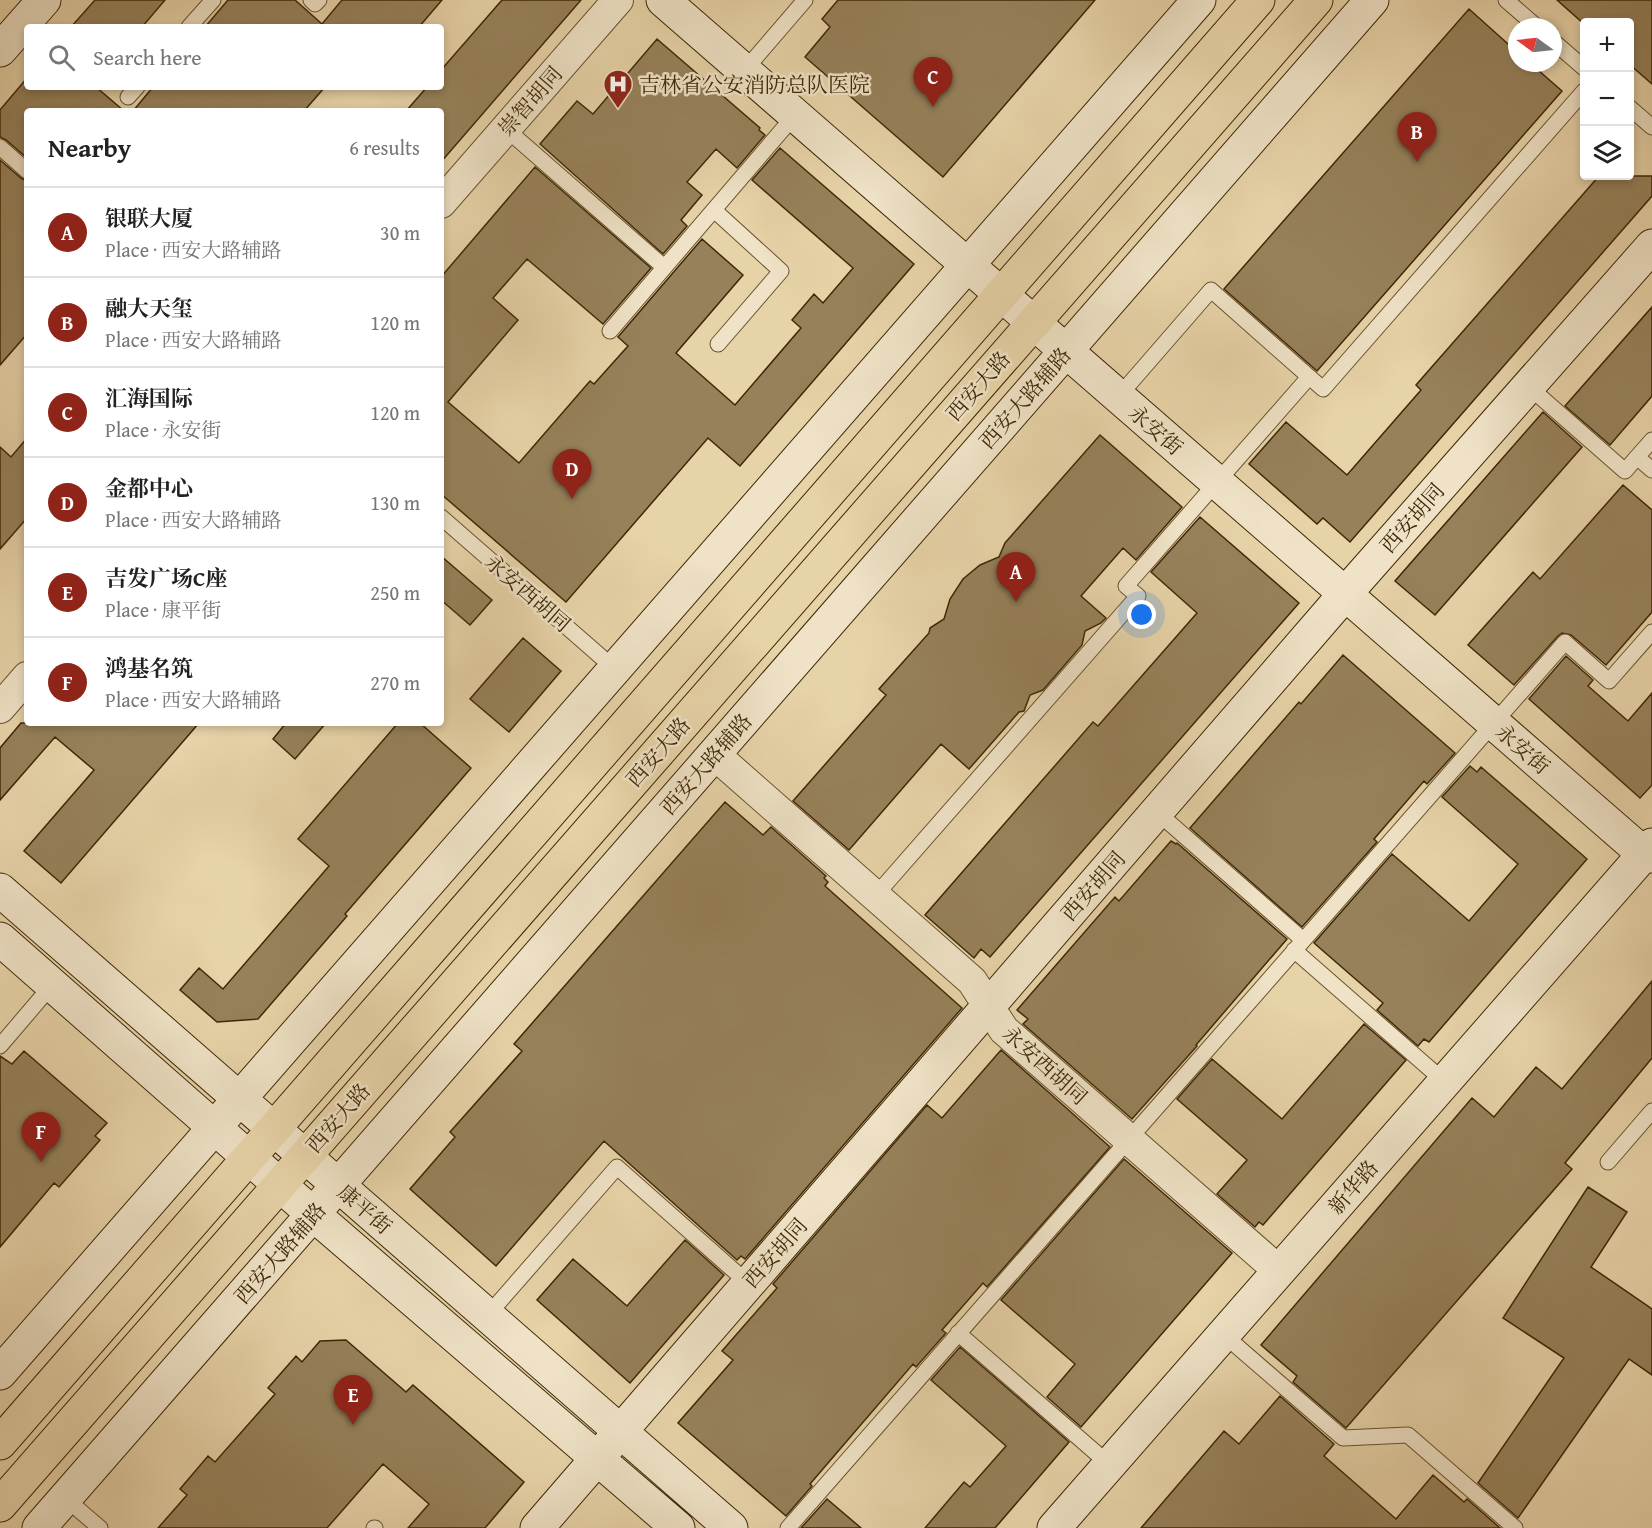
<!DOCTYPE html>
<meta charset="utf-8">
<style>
:root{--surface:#fff;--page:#f6f6f6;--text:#222;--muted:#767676;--line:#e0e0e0;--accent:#8f2418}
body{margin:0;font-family:"Gentium Book Plus","Noto Serif SC",serif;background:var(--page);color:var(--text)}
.controls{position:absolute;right:18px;top:18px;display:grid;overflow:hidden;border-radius:6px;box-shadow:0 3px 9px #0003}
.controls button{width:54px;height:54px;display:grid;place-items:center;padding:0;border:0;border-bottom:2px solid var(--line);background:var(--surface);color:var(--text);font:30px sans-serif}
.compass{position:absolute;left:1508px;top:18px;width:54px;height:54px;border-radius:50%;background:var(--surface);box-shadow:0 3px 9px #0003;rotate:285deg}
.you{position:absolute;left:1142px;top:615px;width:21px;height:21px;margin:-15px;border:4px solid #fff;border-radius:50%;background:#1a73e8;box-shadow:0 0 0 9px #1a73e833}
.badge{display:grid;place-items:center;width:39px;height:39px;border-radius:50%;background:var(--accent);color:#fff;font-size:20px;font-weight:700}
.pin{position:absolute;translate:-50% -50px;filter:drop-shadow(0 2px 3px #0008)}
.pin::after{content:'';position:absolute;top:32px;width:21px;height:18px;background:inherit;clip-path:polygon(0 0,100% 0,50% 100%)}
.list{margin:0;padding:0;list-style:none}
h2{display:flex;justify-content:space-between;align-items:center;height:78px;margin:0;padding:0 24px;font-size:26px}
h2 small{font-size:20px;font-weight:400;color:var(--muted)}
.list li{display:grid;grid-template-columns:39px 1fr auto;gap:18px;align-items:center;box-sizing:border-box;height:90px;padding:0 24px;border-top:2px solid var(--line)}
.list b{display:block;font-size:22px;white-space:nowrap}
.list p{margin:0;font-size:20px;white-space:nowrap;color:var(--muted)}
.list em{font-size:20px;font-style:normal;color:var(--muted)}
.icon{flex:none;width:33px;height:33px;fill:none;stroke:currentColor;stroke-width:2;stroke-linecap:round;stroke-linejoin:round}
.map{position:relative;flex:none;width:1652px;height:1528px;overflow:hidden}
.search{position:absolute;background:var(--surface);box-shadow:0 3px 9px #0003;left:24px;top:24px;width:420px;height:66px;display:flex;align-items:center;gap:15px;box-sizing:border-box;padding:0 21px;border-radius:6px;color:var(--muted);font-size:22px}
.panel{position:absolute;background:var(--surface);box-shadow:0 3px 9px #0003;left:24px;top:108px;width:420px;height:618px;border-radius:6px}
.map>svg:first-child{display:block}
.building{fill:#96815a;stroke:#3e2805;stroke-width:1.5}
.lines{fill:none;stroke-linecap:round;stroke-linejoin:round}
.lane-casing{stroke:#68532e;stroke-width:17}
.street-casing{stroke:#68532e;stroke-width:32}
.secondary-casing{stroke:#3e2805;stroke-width:35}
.primary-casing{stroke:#3e2805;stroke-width:35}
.lane{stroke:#efe2c6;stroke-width:15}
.street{stroke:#efe2c6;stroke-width:30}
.secondary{stroke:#efe2c6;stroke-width:33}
.primary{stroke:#e7d3a8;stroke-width:33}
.labels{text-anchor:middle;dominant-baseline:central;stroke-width:5;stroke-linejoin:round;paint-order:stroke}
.poi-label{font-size:21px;fill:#3e2805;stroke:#efe2c6;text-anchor:start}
.street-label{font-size:21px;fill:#3e2805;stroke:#efe2c6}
</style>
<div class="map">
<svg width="1652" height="1528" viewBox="0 0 1652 1528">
<rect width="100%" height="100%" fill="#e7d3a8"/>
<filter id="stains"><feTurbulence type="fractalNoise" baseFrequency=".00333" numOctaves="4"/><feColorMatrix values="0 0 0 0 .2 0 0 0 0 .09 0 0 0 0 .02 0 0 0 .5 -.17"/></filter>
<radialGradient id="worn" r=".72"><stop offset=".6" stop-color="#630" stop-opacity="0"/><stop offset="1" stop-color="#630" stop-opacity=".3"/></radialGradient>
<path class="building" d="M95,0H165L142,27H71Z
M228,0H295L322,24L342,0H442L419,27H205Z
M502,0H581L441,162V111H406L427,87H441V70Z
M838,0H1095L943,177L805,57L830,27L822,19Z
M1557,0H1652V84L1629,64V22H1584V24Z
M1469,9L1517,52V63H1530L1562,91L1317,371L1224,289Z
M657,39L760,128L759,130L765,135L737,168L716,149L687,182L702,195L681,220L687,226L663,254L540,144L577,101L593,114Z
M27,78V87H96L124,111H27V158L6,140L0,137V110Z
M153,87H325L304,111H133Z
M780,148L914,264L740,466L708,438L566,602L441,494V277L535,167L651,268L603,324L527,259L493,298L518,320L448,402L519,463L590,381L594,384L628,346L618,337L702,239L743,275L676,353L735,405L801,328L792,320L814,294L823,303L853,268L752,180Z
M0,160L21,178L27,181V334L0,365Z
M1599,176H1652V196L1350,542L1323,518L1317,524L1249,464L1286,422L1347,475L1421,390L1416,385Z
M1652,307V396L1610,445L1565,406Z
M1543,412L1582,447L1435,615L1395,581Z
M1100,435L1182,507L1136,560L1123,548L1081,596L1106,618L1101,623L1085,631L1082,645L1043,690L1030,695L1024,711L1019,712L969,769L941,744L849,850L793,801L886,695L879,689L929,633L930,628L944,619L950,599L963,579L980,565L999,557L1005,543Z
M27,438V518L0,549V447L11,457Z
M1623,485L1652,510V612L1606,665L1571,635L1562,633L1558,636L1514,685L1468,645L1533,572L1540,579Z
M1200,517L1299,603L990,957L981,949L974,958L925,915L1093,722L1098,726L1197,613L1151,572Z
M441,556L492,600L470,625L441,600Z
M523,638L561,671L509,732L470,699Z
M1343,655L1455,753L1427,784L1424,781L1374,839L1377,842L1302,927L1190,828L1299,702L1301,704Z
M1566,656L1593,680L1588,686L1628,721L1652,693V785L1640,798L1529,699Z
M21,723H199L61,883L24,851L94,770L55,737L0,800V748Z
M286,723H326L295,759L273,739Z
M398,723H420L471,768L345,914L347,916L258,1019L217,1022L180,990L199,968L223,989L329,866L298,839Z
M1470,766L1477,772L1481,767L1587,859L1429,1042L1424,1039L1418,1046L1377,1010L1383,1003L1314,943L1392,854L1469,921L1518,864L1442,797Z
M725,802L763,835L771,827L826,876L824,878L828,882L825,886L962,1008L745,1259L741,1256L737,1260L604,1141L496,1266L410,1189L455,1137L450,1132L522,1051L514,1044Z
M1171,841L1176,844L1177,843L1287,939L1196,1045L1197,1046L1132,1119L1023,1024L1028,1019L1017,1010L1115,897L1119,901Z
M1652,981V1058L1565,1163L1572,1169L1346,1428L1293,1382L1297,1376L1261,1345L1472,1098L1494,1117L1536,1067L1562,1089Z
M1364,1024L1406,1060L1263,1225L1259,1222L1255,1227L1217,1194L1247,1160L1177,1099L1212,1059L1282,1119Z
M1001,1050L1110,1147L987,1287L983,1283L942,1330L946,1333L916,1367L913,1364L810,1484L812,1486L786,1516L678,1423L733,1360L722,1351L777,1288L773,1284L927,1105L942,1118Z
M24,1051L107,1123L95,1136L100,1140L59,1187L54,1183L0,1247V1056L12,1064Z
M1124,1159L1232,1253L1081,1427L1047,1397L1075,1364L1001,1300Z
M1588,1187L1627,1212L1591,1267L1652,1309V1375L1629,1359L1518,1518L1478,1483L1564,1358L1503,1318Z
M685,1240L724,1275L630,1383L537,1300L573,1259L627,1306Z
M346,1340L406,1392L413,1385L524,1482L485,1528H408L429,1504L383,1464L327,1528H158L187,1495L180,1489L208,1456L215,1462L275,1394L268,1388L296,1356L302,1362L320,1341Z
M960,1347L1069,1442L995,1528H925L964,1482L970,1487L1006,1446L931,1380Z
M1280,1396L1334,1444L1324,1456L1396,1519L1433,1475L1464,1502L1467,1499L1500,1528H1141L1224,1431L1239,1444Z
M827,1499L861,1528H801Z"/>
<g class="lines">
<g class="lane-casing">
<path id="lane" d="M311,0L315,4L319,0
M1506,0L1537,27
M189,27L213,0
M1553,41L1584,68
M744,71L805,0
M128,97L137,87
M1630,108L1652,127
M506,129L664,267
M0,147L27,171
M714,210L781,271L718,344
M610,331L795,115
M1528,386L1625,471L1637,457
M1118,397L1211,290L1323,389L1584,91
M1652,440L1637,457L1652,470
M441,517L615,669
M1157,812L1303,940
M875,896L1138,596L1126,586L1309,377
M1294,950L1445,1082
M0,1046L52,985
M1608,1162L1652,1111
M487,1316L617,1167L749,1284
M958,1333L1110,1465
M1224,1335L1343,1438L1408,1435L1515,1528
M65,1498L100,1528
M374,1528H375
M788,1528L1565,642L1609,681L1652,632"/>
</g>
<g class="street-casing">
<path id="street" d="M441,203L618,0
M0,708L27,677
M714,754L972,981L1004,1030L1279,1271"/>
</g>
<g class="secondary-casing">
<path id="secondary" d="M663,0L1644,854L1652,856
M0,50L44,0
M0,890L731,1528
M0,939L313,1214L678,1528
M0,1373L1199,0
M39,1528L1372,0
M537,1528L1345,594L1652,246
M1054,1528L1652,845"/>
</g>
<g class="primary-casing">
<path id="primary" d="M0,1443L1258,0
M0,1505L1316,0"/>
</g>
<use href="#lane" class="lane"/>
<use href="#street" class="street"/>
<use href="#secondary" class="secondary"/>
<use href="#primary" class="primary"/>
</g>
<defs>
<g id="hospital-pin" transform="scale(1.5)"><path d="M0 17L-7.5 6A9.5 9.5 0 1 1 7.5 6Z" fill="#8f2418" stroke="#efe2c6"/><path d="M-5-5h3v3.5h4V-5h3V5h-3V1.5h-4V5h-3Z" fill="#fff"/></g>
</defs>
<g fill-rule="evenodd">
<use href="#hospital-pin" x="618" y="84"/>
</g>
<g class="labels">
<g class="poi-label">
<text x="639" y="84">吉林省公安消防总队医院</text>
</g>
<g class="street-label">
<text transform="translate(530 101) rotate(-49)">崇智胡同</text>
<text transform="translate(978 386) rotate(-49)">西安大路</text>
<text transform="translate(1025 398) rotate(-49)">西安大路辅路</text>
<text transform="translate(1156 430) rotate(41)">永安街</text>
<text transform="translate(1412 518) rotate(-49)">西安胡同</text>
<text transform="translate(528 593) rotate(41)">永安西胡同</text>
<text transform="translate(1523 749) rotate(41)">永安街</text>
<text transform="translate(658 752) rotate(-49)">西安大路</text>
<text transform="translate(706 764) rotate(-49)">西安大路辅路</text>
<text transform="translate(1093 886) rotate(-49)">西安胡同</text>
<text transform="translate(1045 1065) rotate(42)">永安西胡同</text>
<text transform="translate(338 1118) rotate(-49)">西安大路</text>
<text transform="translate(1353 1187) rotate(-49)">新华路</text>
<text transform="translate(365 1209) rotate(41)">康平街</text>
<text transform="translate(280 1253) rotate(-49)">西安大路辅路</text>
<text transform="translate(775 1253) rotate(-49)">西安胡同</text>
</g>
</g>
<rect width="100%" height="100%" filter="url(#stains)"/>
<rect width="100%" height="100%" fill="url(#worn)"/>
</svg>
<div class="controls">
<button>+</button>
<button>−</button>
<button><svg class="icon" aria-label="layers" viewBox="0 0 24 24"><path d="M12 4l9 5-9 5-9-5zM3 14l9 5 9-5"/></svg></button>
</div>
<svg class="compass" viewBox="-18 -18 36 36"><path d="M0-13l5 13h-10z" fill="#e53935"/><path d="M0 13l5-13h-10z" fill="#767676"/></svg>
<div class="you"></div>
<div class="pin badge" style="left:1016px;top:602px">A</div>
<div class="pin badge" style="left:1417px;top:162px">B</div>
<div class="pin badge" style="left:933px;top:107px">C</div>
<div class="pin badge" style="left:572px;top:499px">D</div>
<div class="pin badge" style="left:353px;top:1425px">E</div>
<div class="pin badge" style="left:41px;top:1162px">F</div>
<div class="search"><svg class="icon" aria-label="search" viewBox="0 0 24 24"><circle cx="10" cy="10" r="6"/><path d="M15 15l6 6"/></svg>Search here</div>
<section class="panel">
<h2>Nearby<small>6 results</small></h2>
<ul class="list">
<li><span class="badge">A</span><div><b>银联大厦</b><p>Place · 西安大路辅路</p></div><em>30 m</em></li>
<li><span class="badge">B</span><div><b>融大天玺</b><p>Place · 西安大路辅路</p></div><em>120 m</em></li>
<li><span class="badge">C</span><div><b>汇海国际</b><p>Place · 永安街</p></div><em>120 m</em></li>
<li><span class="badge">D</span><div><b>金都中心</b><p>Place · 西安大路辅路</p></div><em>130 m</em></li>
<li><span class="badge">E</span><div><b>吉发广场C座</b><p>Place · 康平街</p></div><em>250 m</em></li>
<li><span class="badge">F</span><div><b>鸿基名筑</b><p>Place · 西安大路辅路</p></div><em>270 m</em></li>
</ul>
</section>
</div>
